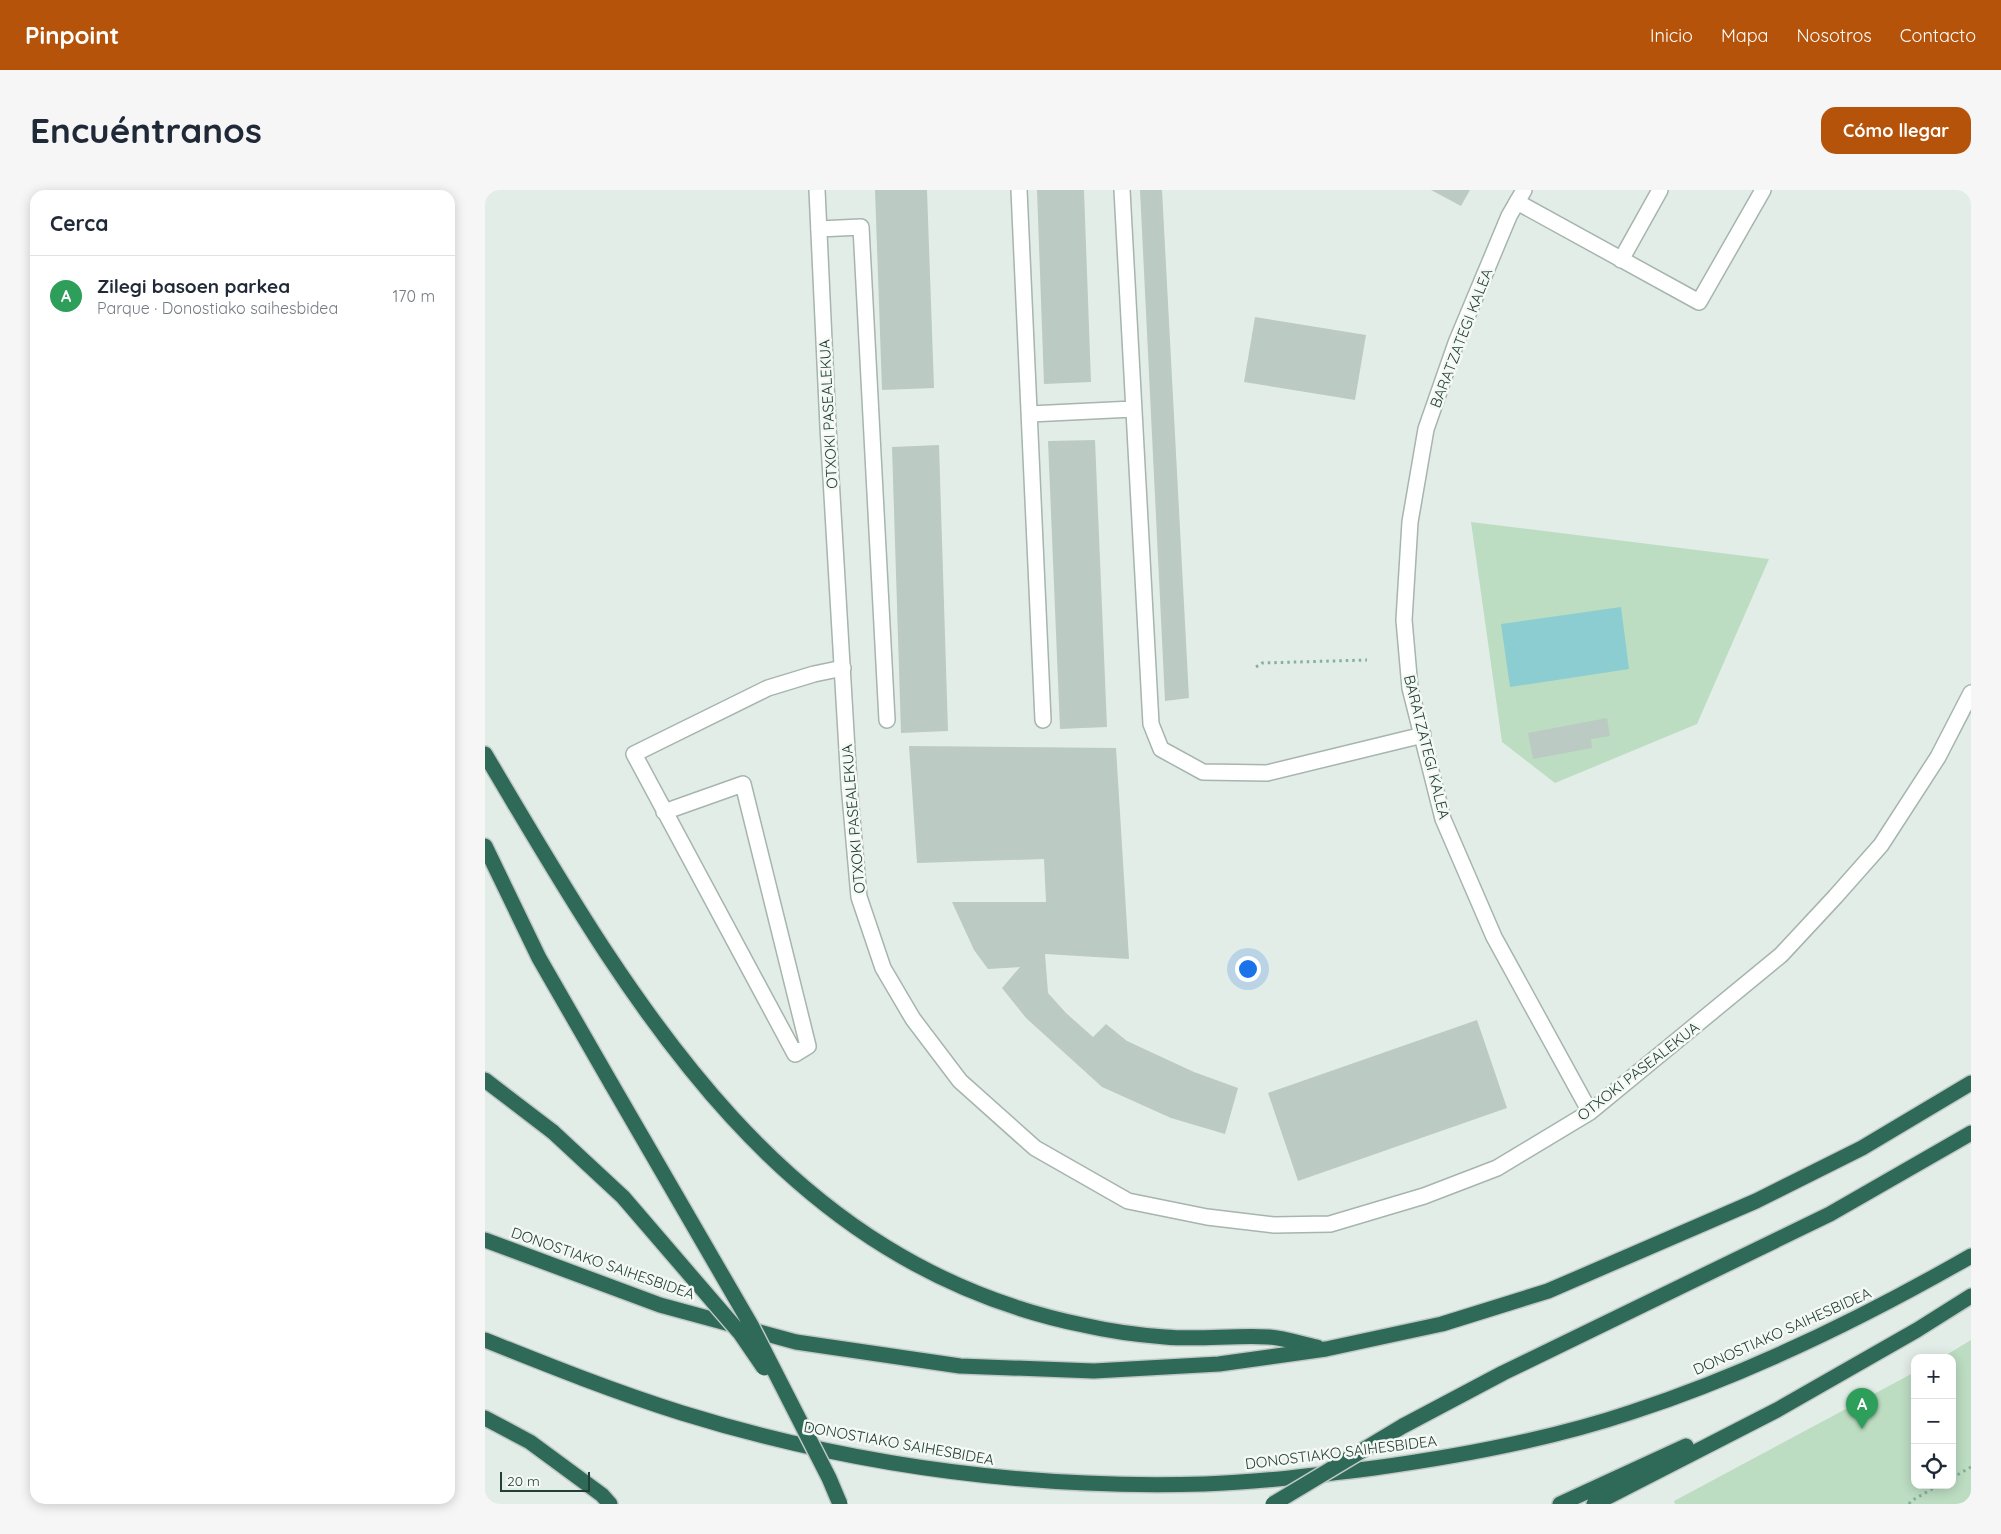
<!DOCTYPE html>
<html lang="es">
<meta charset="utf-8">
<style>
:root{--surface:#fff;--page:#f6f6f7;--text:#1f2937;--muted:#747a83;--line:#e0e1e3;--accent:#b45309}
body{margin:0;font-family:Quicksand,sans-serif;background:var(--page);color:var(--text)}
.controls{position:absolute;right:15px;bottom:15px;display:grid;overflow:hidden;border-radius:10px;box-shadow:0 2px 12px #0003}
.controls button{width:45px;height:45px;display:grid;place-items:center;padding:0;border:0;border-bottom:1px solid var(--line);background:var(--surface);color:var(--text);font:25px sans-serif}
.scale{position:absolute;left:15px;bottom:12px;width:90px;box-sizing:border-box;padding-left:5px;border:2px solid #233e34;border-top:0;font-size:14px;line-height:18px;white-space:nowrap;color:#233e34;-webkit-text-stroke:4px #f4f9f6;paint-order:stroke}
.you{position:absolute;left:762px;top:778px;width:18px;height:18px;margin:-12px;border:4px solid #fff;border-radius:50%;background:#1a73e8;box-shadow:0 0 0 8px #1a73e833}
.badge{display:grid;place-items:center;width:32px;height:32px;border-radius:50%;background:var(--accent);color:#fff;font-size:16px;font-weight:700}
.pin{position:absolute;translate:-50% -41px;filter:drop-shadow(0 1px 2px #0008)}
.pin::after{content:'';position:absolute;top:26px;width:18px;height:15px;background:inherit;clip-path:polygon(0 0,100% 0,50% 100%)}
.list{margin:0;padding:0;list-style:none}
h2{display:flex;justify-content:space-between;align-items:center;height:65px;margin:0;padding:0 20px;font-size:21px}
h2 small{font-size:16px;font-weight:400;color:var(--muted)}
.list li{display:grid;grid-template-columns:32px 1fr auto;gap:15px;align-items:center;box-sizing:border-box;height:80px;padding:0 20px;border-top:1px solid var(--line)}
.list b{display:block;font-size:19px;white-space:nowrap}
.list p{margin:0;font-size:16px;white-space:nowrap;color:var(--muted)}
.list em{font-size:16px;font-style:normal;color:var(--muted)}
.icon{flex:none;width:28px;height:28px;fill:none;stroke:currentColor;stroke-width:2;stroke-linecap:round;stroke-linejoin:round}
.map{position:relative;flex:none;width:1486px;height:1314px;overflow:hidden;border-radius:15px}
header{display:flex;align-items:center;gap:30px;box-sizing:border-box;height:70px;padding:0 25px;background:var(--accent);color:#fff}
header strong{font-size:24px}
nav{display:flex;gap:28px;margin-inline-start:auto;font-size:18px}
.intro{display:flex;align-items:center;justify-content:space-between;box-sizing:border-box;height:120px;padding:0 30px}
h1{margin:0;font-size:35px}
.button{padding:12px 22px;border-radius:15px;background:var(--accent);color:#fff;font-size:18px;font-weight:700}
main{display:flex;gap:30px;padding:0 30px}
aside{flex:1;background:var(--surface);border-radius:15px;box-shadow:0 2px 12px #0003}
.map>svg:first-child{display:block}
.green{fill:#bcddc2}
.water{fill:#8ccdd1}
.building{fill:#bbcac3}
.lines{fill:none;stroke-linecap:round;stroke-linejoin:round}
.service-casing{stroke:#a6b5ae;stroke-width:18}
.minor-casing{stroke:#a6b5ae;stroke-width:18}
.motorway-casing{stroke:#c1c9c6;stroke-width:18}
.path{stroke:#84b09e;stroke-width:3;stroke-dasharray:2.5 4;stroke-linecap:butt}
.service{stroke:#fff;stroke-width:15}
.minor{stroke:#fff;stroke-width:15}
.motorway{stroke:#2f6a58;stroke-width:15}
.motorway-bridge-casing{stroke:#c1c9c6;stroke-width:18;stroke-linecap:butt}
.motorway-bridge{stroke:#2f6a58;stroke-width:15}
.labels{text-anchor:middle;dominant-baseline:central;stroke-width:5;stroke-linejoin:round;paint-order:stroke}
.street-label{font-size:15px;fill:#233e34;stroke:#f4f9f6}
</style>
<header>
<strong>Pinpoint</strong>
<nav><a>Inicio</a><a>Mapa</a><a>Nosotros</a><a>Contacto</a></nav>
</header>
<div class="intro"><h1>Encuéntranos</h1><a class="button">Cómo llegar</a></div>
<main>
<aside>
<h2>Cerca<small></small></h2>
<ul class="list">
<li><span class="badge" style="background:#2e9e5b">A</span><div><b>Zilegi basoen parkea</b><p>Parque · Donostiako saihesbidea</p></div><em>170 m</em></li>
</ul>
</aside>
<div class="map">
<svg width="1486" height="1314" viewBox="0 0 1486 1314">
<rect width="100%" height="100%" fill="#e3ede7"/>
<path class="green" d="M986,332L1284,369L1212,534L1070,593L1017,552Z
M1486,1150V1314H1190L1189,1311L1430,1182V1295H1467V1168H1456Z"/>
<path class="water" d="M1136,417L1144,479L1025,497L1016,434Z"/>
<path class="building" d="M390,0H442L449,198L397,200Z
M552,0H599L606,192L559,194Z
M655,0H677L704,508L680,511Z
M946,0H985L976,16Z
M770,127L881,145L870,210L759,192Z
M610,250L622,537L575,539L563,251Z
M454,255L463,541L416,543L407,257Z
M1122,528L1125,546L1106,549L1107,558L1048,569L1043,543Z
M424,556L631,558L644,769L560,764L563,803L581,823L608,847L621,834L642,851L709,882L753,898L740,944L686,928L617,897L541,828L517,798L535,777L503,779L489,760L467,712H561L559,669L432,673Z
M992,830L1022,918L813,991L783,903Z"/>
<g class="lines">
<g class="service-casing">
<path id="service" d="M534,0L558,530
M637,0L666,534L676,559L718,582L782,583L938,545
M1032,12L1214,112L1278,0
M334,39L376,37L402,530
M1136,70L1175,0
M545,224L648,219
M179,622L258,594L323,856L310,864L149,564L283,498L329,484L358,478"/>
</g>
<g class="minor-casing">
<path id="minor" d="M332,0L343,237L364,594L374,707L398,778L428,829L475,891L550,958L643,1011L722,1027L789,1035L845,1034L939,1006L1012,978L1105,922L1296,765L1350,707L1396,655L1453,567L1486,503
M1039,0L1024,26L971,153L941,239L925,332L919,430L925,498L958,629L1009,747L1105,922"/>
</g>
<g class="motorway-casing">
<path id="motorway" d="M0,564C146,811 292,1072 598,1135C624,1141 653,1145 680,1147C714,1150 749,1145 784,1147C800,1148 817,1154 832,1157
M0,656L54,768L127,895
M0,890L68,942
M0,1050L175,1115L311,1152L475,1176L609,1181L734,1174L841,1159L957,1134L1063,1101L1271,1011L1377,958L1486,893
M0,1150C65,1176 130,1202 197,1223C365,1275 543,1299 719,1294C776,1292 833,1285 889,1278C976,1266 1064,1250 1147,1222C1266,1183 1378,1128 1486,1066
M0,1228L45,1252L117,1305L125,1314
M918,1236L1018,1183L1345,1024L1486,943
M1075,1314L1201,1256
M1109,1314L1292,1220L1432,1140L1486,1106"/>
</g>
<path class="path" d="M771,477L777,473L882,470
M1467,1288L1486,1277
M1424,1314L1426,1311L1454,1295"/>
<use href="#service" class="service"/>
<use href="#minor" class="minor"/>
<use href="#motorway" class="motorway"/>
<g class="motorway-bridge-casing">
<path id="motorway-bridge" d="M127,895L266,1135L344,1288L355,1314
M68,942L138,1007L255,1143L279,1178
M788,1314L918,1236"/>
</g>
<use href="#motorway-bridge" class="motorway-bridge"/>
</g>
<g class="labels">
<g class="street-label">
<text transform="translate(976 148) rotate(-69)">BARATZATEGI KALEA</text>
<text transform="translate(343 224) rotate(-93)">OTXOKI PASEALEKUA</text>
<text transform="translate(942 557) rotate(76)">BARATZATEGI KALEA</text>
<text transform="translate(368 629) rotate(-95)">OTXOKI PASEALEKUA</text>
<text transform="translate(1153 881) rotate(-38)">OTXOKI PASEALEKUA</text>
<text transform="translate(118 1073) rotate(19)">DONOSTIAKO SAIHESBIDEA</text>
<text transform="translate(1297 1141) rotate(-24)">DONOSTIAKO SAIHESBIDEA</text>
<text transform="translate(414 1253) rotate(10)">DONOSTIAKO SAIHESBIDEA</text>
<text transform="translate(856 1262) rotate(-7)">DONOSTIAKO SAIHESBIDEA</text>
</g>
</g>
</svg>
<div class="controls">
<button>+</button>
<button>−</button>
<button><svg class="icon" aria-label="locate" viewBox="0 0 24 24"><circle cx="12" cy="12" r="6"/><path d="M12 2v4M12 18v4M2 12h4M18 12h4"/></svg></button>
</div>
<div class="scale">20 m</div>
<div class="you"></div>
<div class="pin badge" style="left:1377px;top:1239px;background:#2e9e5b">A</div>
</div>
</main>
